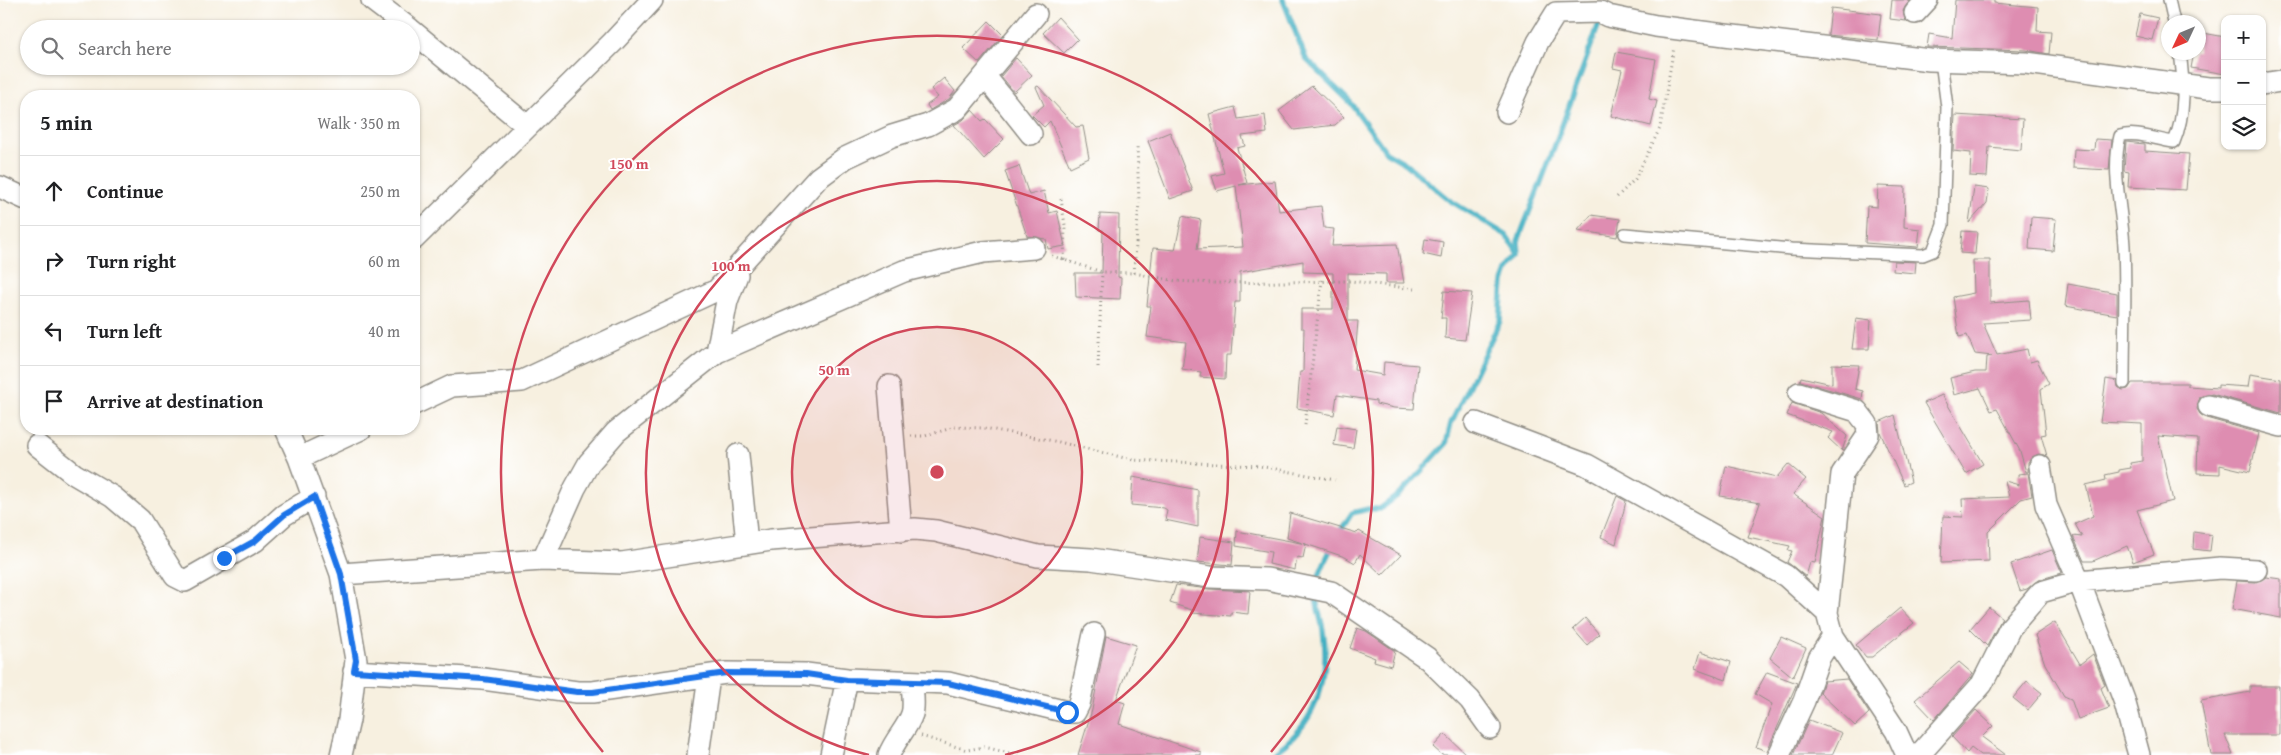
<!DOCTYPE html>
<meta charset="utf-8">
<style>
:root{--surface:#fff;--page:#f6f6f6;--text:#202124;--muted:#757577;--line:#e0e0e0}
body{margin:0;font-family:"Gentium Book Plus",serif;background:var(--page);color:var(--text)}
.controls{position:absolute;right:15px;top:15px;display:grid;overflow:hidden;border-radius:10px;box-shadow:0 1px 4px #0004}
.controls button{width:45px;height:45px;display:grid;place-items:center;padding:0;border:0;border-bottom:1px solid var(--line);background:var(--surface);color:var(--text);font:25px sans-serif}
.compass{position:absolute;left:2161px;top:15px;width:45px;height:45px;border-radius:50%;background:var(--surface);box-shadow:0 1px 4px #0004;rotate:226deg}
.stop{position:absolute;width:15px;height:15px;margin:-11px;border:4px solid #1a73e8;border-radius:50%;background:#fff}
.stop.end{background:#1a73e8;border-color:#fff;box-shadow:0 1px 5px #0008}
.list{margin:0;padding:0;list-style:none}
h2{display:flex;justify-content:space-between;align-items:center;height:65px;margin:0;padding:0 20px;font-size:21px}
h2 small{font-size:16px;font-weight:400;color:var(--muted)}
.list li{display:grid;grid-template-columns:32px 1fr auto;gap:15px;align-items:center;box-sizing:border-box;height:70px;padding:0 20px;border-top:1px solid var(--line)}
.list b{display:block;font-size:19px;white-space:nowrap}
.list em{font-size:16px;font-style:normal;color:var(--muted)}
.icon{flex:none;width:28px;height:28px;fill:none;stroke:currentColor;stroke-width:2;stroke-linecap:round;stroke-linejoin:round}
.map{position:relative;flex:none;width:2281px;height:755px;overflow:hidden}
.search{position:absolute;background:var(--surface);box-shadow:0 1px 4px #0004;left:20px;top:20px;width:400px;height:55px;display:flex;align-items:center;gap:12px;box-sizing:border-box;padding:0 18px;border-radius:28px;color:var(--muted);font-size:19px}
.panel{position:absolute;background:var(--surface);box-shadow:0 1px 4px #0004;left:20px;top:90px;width:400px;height:345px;border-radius:20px}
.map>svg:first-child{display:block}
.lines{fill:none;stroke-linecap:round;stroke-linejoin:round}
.stream{stroke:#44b0c2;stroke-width:5.5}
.building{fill:#de8db1}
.lane-casing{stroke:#918e86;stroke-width:14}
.street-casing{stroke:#918e86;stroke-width:24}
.path{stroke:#918e86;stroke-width:3;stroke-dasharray:1 4;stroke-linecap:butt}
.lane{stroke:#fff;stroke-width:11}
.street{stroke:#fff;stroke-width:21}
.route{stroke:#1a73e8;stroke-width:6}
.ring{fill:none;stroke:#d1495b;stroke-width:2.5}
.centre{fill:#d1495b;stroke:#fff;stroke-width:2.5}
.ring-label{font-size:15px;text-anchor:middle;font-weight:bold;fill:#d1495b;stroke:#fff;stroke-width:4;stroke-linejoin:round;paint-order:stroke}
</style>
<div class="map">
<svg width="2281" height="755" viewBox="0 0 2281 755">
<rect width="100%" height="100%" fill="#fff"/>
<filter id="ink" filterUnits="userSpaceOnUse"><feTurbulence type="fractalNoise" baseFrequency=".02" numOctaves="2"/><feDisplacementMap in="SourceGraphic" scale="10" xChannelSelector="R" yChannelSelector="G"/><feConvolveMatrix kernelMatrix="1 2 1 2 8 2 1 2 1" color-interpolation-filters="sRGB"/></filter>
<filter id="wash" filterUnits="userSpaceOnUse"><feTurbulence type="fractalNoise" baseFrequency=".0096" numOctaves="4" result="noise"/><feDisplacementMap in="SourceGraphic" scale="20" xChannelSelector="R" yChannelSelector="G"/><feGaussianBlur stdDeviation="1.12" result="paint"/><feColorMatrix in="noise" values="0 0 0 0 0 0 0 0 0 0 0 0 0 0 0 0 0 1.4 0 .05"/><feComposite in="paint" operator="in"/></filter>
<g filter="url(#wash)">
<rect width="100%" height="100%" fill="#f7f0e0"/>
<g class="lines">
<path class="stream" d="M1283,0L1306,59L1350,102L1386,152L1405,163L1449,200L1506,235L1518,253
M1339,533L1352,513L1368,509H1380L1402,492L1446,444L1451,423L1500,321L1503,282L1507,271L1519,255L1518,241L1551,156L1601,18
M1270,755C1315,728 1331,680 1323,630C1321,616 1314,602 1316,588C1317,574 1327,559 1332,546"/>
</g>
<g id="blocks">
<path class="building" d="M1892,0H1910L1903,11L1906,21L1890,19Z
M1955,0H1994V3L2038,7L2037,31L2051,32L2049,54L2026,50L1927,47L1929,34L1952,38Z
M1831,8L1881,14L1878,40L1828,35Z
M2140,14L2158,18L2152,40L2135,36Z
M1058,17L1078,39L1064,53L1043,33Z
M989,21L1003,35L979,63L963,48Z
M2198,32L2225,37V74L2191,68L2194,52H2198Z
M1616,52L1656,59L1649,99L1657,101L1651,126L1611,116L1622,70L1613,68Z
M1016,58L1032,75L1014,92L1001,76Z
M944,78L955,91L949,99L930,110L927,105L938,97L931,89Z
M1038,86L1076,127L1083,126L1089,158L1070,167L1050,121L1044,127L1032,115L1044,105L1036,87Z
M1312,86L1344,117L1335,125L1294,130L1279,111Z
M1235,107L1238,119L1265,115L1267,133L1242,136L1245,146L1237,148L1247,183L1239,185L1275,181L1279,211L1321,206L1324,228L1334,229L1332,246L1397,244L1404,283H1386V274L1348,273V321H1358L1354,370L1383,375L1384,362L1418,365L1414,409L1394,408L1376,404V401L1337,395L1334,415L1297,408L1300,372H1303L1304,328H1301V309H1333V273L1303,272V261L1240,272V302H1235L1231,355H1226L1225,379L1200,377L1201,372L1182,369L1186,342L1147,337L1151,306H1147L1153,248L1175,250L1182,216L1201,220L1197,249L1243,247L1236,186L1217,191L1212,176L1224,173L1209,114Z
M972,110L982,121L985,119L1004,139L984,159L954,125L963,120Z
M1955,115L2023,119L2021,150L1989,147L1987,177L1970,176L1971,153L1953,151Z
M1170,132L1193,191L1170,199L1148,141Z
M2095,139L2112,140L2109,170L2073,168L2074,149L2094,150Z
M2126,142L2145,144V151L2189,154L2186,190L2128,187L2129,172L2124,171Z
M1019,166L1029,195L1044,191L1049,213L1057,211L1065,246L1048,249L1046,239L1027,236L1005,171Z
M1878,186L1905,187L1904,227L1920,229L1918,247L1865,243L1867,206L1877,207Z
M1974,187L1989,189L1987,203L1969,223Z
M1100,214L1119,215L1118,277L1121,278L1120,299L1076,297L1075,273H1102L1103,230H1099Z
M1591,215L1620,219L1617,237L1578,230Z
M2031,217L2056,219L2053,251L2029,249Z
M1962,231L1977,232L1975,254L1960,253Z
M1425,239L1443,242L1441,258L1423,254Z
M1973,260H1990V303L2029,300L2031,320L1983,323L1997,355L2027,349L2030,362L2037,360L2049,384L2041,389L2046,434L2041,435L2047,456L2039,454L2032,457L2028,462V472H2026L2020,451L1997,409L1991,411L1980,388L1954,395L1950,378L1975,372H1986L1987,357L1992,356L1975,354L1967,335L1959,337L1953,297L1974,293Z
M1894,261L1916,262L1915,273L1893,271Z
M2068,284L2117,293V315L2065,306Z
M1444,291L1472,293L1465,340L1445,338L1446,318H1441Z
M1856,318L1871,320L1869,349H1852Z
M1832,364L1859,365L1855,389L1863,391L1862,399L1800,381L1801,377L1832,384Z
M2250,374L2281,379V413L2212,394L2200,397L2197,409L2200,414L2206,418L2259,433L2250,472L2220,465V474L2197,473L2198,439L2158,436L2173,501L2137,510L2154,554L2133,562L2127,546L2093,561H2084L2073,536L2082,537L2075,524L2093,516L2086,485L2106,480L2105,475L2119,472V470L2131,468L2130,463L2142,461V424L2100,422L2106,379L2117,381L2118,387L2123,390L2128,389L2132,383H2188V386L2218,388V385L2248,387Z
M1942,395L1983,464L1966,474L1924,403Z
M1792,403L1821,413L1847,436L1842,451L1828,438L1833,432L1787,415Z
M1895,415L1911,482L1904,485L1880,432L1879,422Z
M1337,426L1356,429L1353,448L1334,445Z
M1788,464L1806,479L1793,494L1825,516L1815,563L1810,562L1806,577L1787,562L1792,551L1788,550L1790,546L1748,537L1760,503L1720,496L1726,466L1777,477Z
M2028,473L2032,496L2021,499L1988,532L1989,561L1941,563L1943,516L1963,517L1962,499L2009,497L2005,481L2019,485L2018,474Z
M1133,477L1198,490V527L1165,520L1167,510L1164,508L1131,505Z
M1617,496L1626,501L1616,544L1601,537Z
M1290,513L1357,533L1359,531L1401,555L1382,575L1360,554L1355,563L1345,557L1287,538Z
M1237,531L1306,544L1303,558L1297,557L1295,570L1269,564L1271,552L1236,546Z
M2194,532L2212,535L2210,551L2193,549Z
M1200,537L1234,542L1232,565L1197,562Z
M2052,550L2062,573L2038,580L2027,589L2020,591L2011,564Z
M2266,577L2281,579V618L2232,609L2237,581L2256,582Z
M1176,585L1209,589L1250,591L1248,614L1231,612V616L1192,613V610L1170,603Z
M1989,607L2002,618L1987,646L1970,629Z
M1900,608L1914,623L1872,657H1866L1856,645Z
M1585,618L1599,634L1587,645L1573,629Z
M2055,622L2080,664L2093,654L2105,685L2101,688L2109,708L2078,719L2071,699L2064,696L2045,664L2035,635Z
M1357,628L1366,631L1395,651L1391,666L1374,661L1375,658L1350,648Z
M1106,636L1136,645L1116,700L1125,703L1119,724L1201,752V755H1078L1092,710Z
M1781,637L1806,648L1793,677L1770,658Z
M1700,652L1731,662L1726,680L1695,669Z
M1959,662L1973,674L1934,720L1915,700Z
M1767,672L1797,683L1767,751L1756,747L1772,704L1755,694Z
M1847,679L1869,713L1855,726L1820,693L1824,681Z
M2027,681L2042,693L2028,710L2013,698Z
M2250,686H2279V735H2225L2233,755H2211L2201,701L2250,692Z
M1976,710L1993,726L1982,737L2006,755H1980L1971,748L1967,753L1952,737Z
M1809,720L1842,733L1832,755H1793Z
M1445,734L1467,755H1442L1433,747Z"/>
</g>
</g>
<g filter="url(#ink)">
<use href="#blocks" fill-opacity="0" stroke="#918e86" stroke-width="1"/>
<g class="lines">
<g class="lane-casing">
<path id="lane" d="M2169,0L2174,22
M1625,234L1791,249L1923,255L1933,251L1943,225L1947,107L1941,61
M2124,383C2124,338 2126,291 2124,246C2122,209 2111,172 2120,136C2137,131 2156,140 2174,142C2186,113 2184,83 2180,52"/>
</g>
<g class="street-casing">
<path id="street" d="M372,0L410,29
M1915,13L1927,0
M411,30L527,126
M985,76L1031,134
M2262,84L2281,81
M1507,112L1538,42L1556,13L1600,12L1608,16L1656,26L1725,35L1930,60L2026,63L2208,88H2225
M0,187L26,199
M414,239L613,42L652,0
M717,352L727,301L737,275
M889,386L901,531
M1799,393L1857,411L1867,424L1868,435L1842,474L1827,613
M414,404L452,386L522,381L717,290L818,178L845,158L892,136L928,125L957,109L1036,14
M2209,406L2281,426
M1476,423L1587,465L1786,576L1827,613L1833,636L1896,731L1907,755
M286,429L299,458L341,574L356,660L349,720L341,755
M37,445L74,474L113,497L140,520L175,576L185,581L255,541L284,515L314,497
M738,455L747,543
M299,458L361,429
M2040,466L2046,505L2079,581L2220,568L2256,570
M543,560L575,488L589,463L616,432L717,352L904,271L983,252L1034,248
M341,574L543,560L622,563L771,540L915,529L936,531L1038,556L1091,559L1210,577L1267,579L1331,592L1427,658L1470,700L1490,728
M354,671L483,679L577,692H593L726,673L806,674L847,679L948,683L1067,712H1075L1079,704L1094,634
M698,755L709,677
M831,755L847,679
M889,755C895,739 907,729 912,714C915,705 912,691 912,682
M1779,755L1804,701L1819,658L1833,636
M1919,755L1982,684L2010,628L2041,592L2079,581L2124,700L2139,755"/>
</g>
<path class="path" d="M1617,197L1635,179L1660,128L1674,47
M1061,199L1065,225L1064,261
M1052,256L1102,272L1134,273L1176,281L1216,283L1351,281L1414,289
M1134,273L1139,202L1137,145
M1098,367L1102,272
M1305,425L1322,280
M911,436H925L955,427L984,428L1059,442L1133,460L1259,466L1335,480
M921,736L967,750L984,747L1018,755"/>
<use href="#lane" class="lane"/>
<use href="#street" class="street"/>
</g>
</g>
<g class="lines" filter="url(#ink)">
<path class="route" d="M224,558L255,541L284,515L314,497L341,574L356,660L354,671L483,679L577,692H593L726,673L806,674L847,680L948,683L1067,712"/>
</g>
<circle cx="937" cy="472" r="145" fill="#d1495b" fill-opacity=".12"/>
<g class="ring">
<circle cx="937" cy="472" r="145"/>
<path d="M869 755A291 291 0 1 1 1005 755"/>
<path d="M603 752A436 436 0 1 1 1271 752"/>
</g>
<circle cx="937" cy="472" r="8" class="centre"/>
<g class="ring-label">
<text x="629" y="169">150 m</text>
<text x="731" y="271">100 m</text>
<text x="834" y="375">50 m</text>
</g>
</svg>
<div class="controls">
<button>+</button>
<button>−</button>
<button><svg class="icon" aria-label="layers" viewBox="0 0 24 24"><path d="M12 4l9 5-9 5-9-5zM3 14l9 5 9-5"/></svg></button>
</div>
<svg class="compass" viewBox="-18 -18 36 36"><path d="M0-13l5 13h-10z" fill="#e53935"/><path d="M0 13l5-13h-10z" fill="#757577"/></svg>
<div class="stop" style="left:1067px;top:712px"></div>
<div class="stop end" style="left:224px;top:558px"></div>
<div class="search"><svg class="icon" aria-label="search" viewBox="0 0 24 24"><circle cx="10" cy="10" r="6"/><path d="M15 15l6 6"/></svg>Search here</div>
<section class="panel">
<h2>5 min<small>Walk · 350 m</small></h2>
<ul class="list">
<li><svg class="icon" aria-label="ahead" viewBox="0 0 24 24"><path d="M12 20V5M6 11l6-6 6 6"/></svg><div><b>Continue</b></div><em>250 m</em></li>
<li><svg class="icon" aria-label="right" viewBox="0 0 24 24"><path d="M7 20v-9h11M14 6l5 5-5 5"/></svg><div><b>Turn right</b></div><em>60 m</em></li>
<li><svg class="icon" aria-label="left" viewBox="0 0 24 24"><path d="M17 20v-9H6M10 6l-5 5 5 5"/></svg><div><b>Turn left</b></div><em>40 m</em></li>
<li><svg class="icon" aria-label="arrive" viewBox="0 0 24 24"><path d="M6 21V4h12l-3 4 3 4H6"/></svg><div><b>Arrive at destination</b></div></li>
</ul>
</section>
</div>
